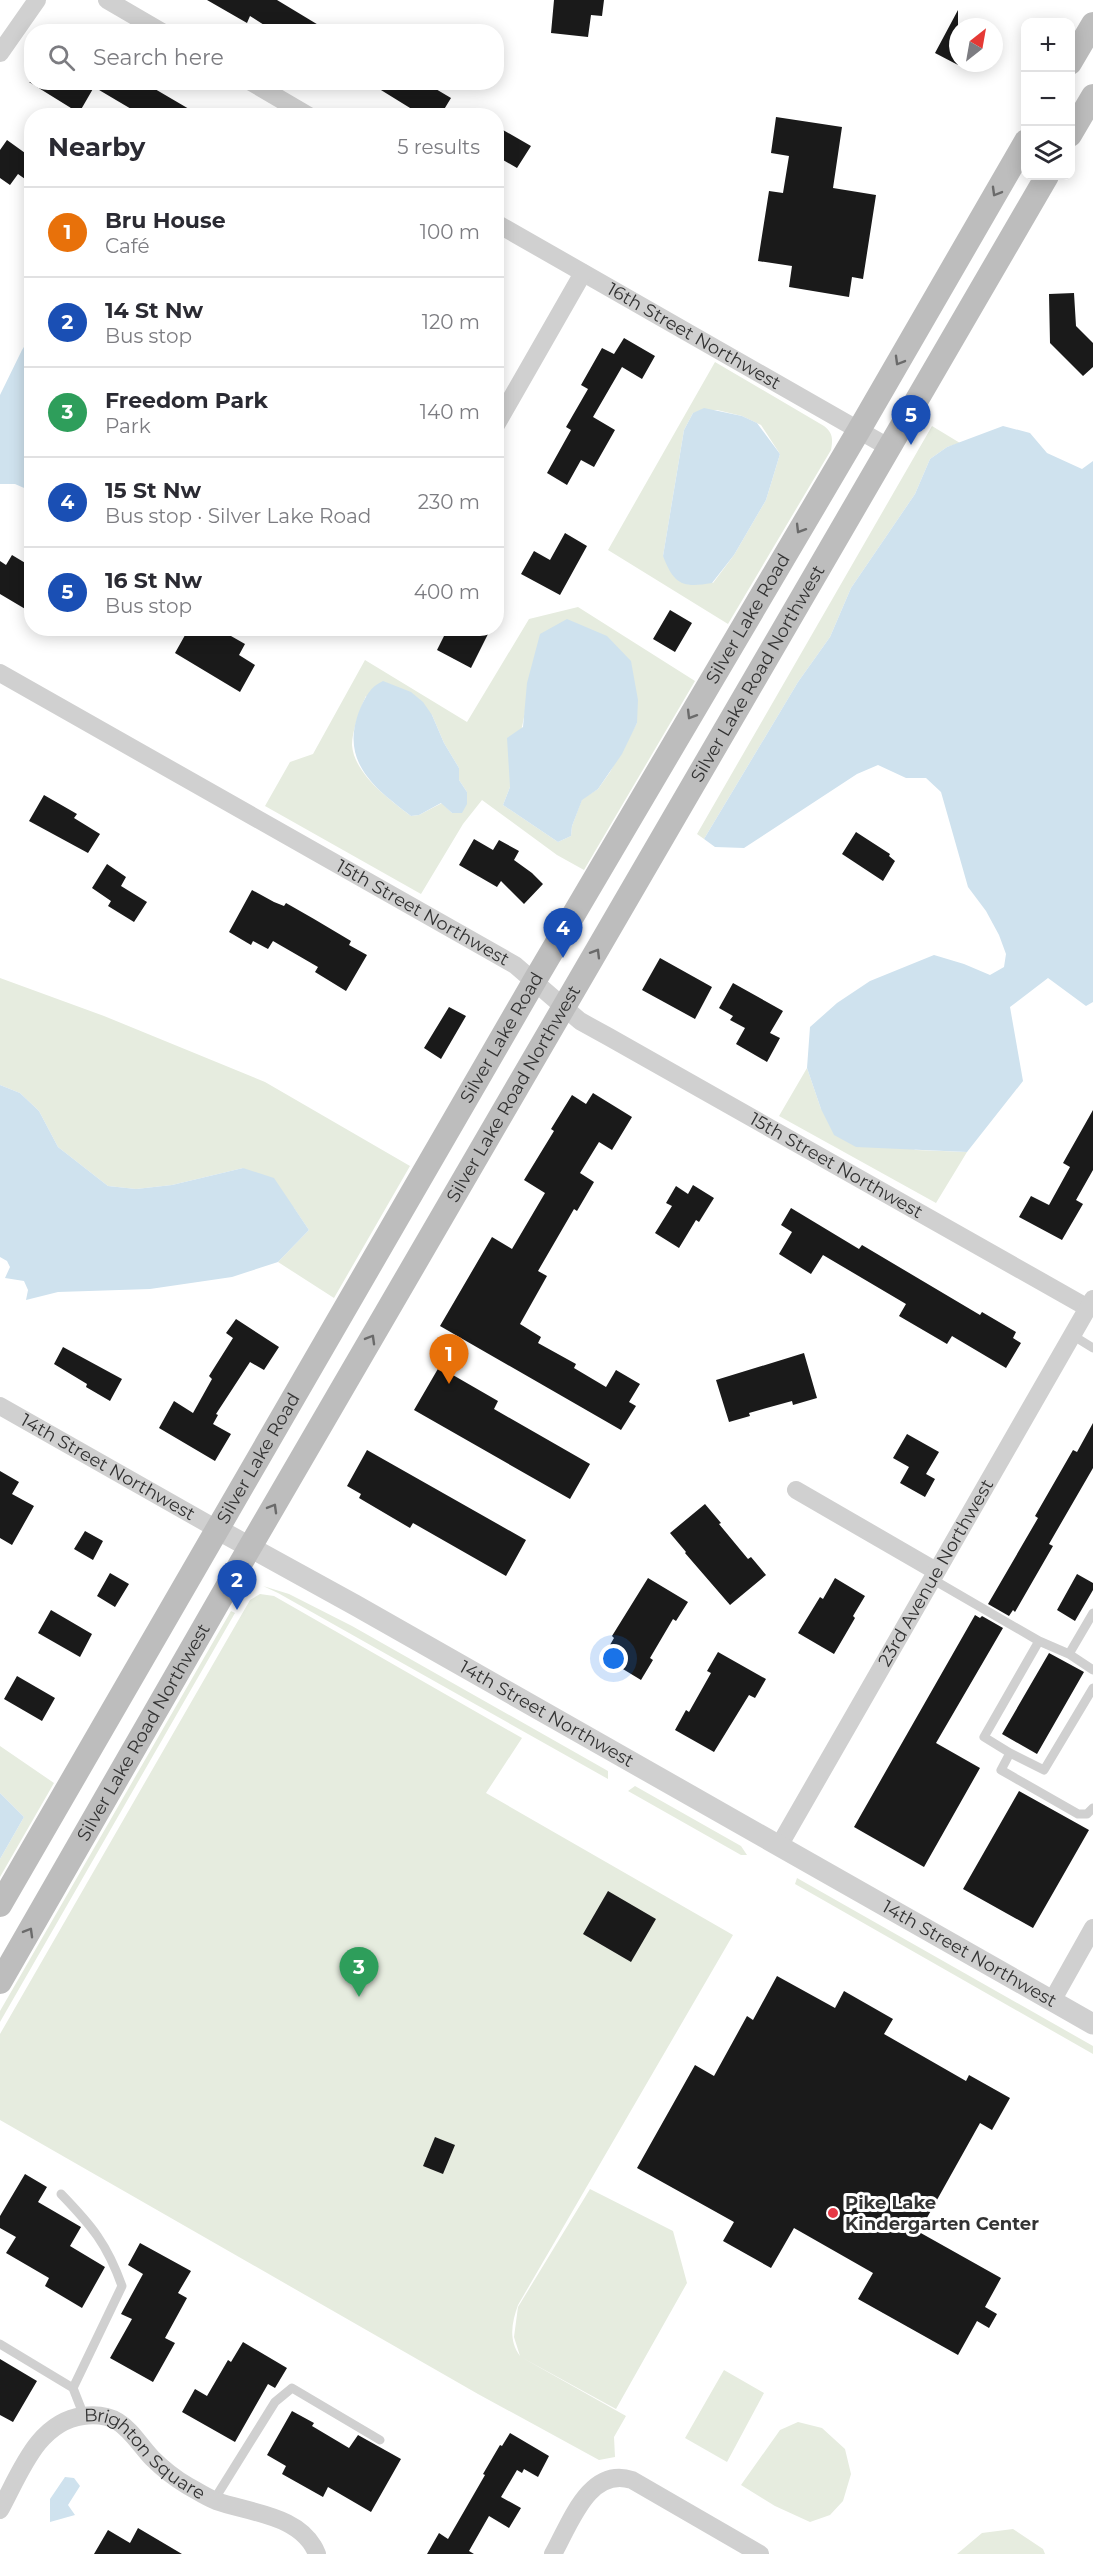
<!DOCTYPE html>
<meta charset="utf-8">
<style>
:root{--surface:#fff;--page:#f7f7f7;--text:#2b2b33;--muted:#7c7c81;--line:#e1e1e2;--accent:#0f766e}
body{margin:0;font-family:Montserrat,sans-serif;background:var(--page);color:var(--text)}
.controls{position:absolute;right:18px;top:18px;display:grid;overflow:hidden;border-radius:12px;box-shadow:0 3px 15px #0003}
.controls button{width:54px;height:54px;display:grid;place-items:center;padding:0;border:0;border-bottom:2px solid var(--line);background:var(--surface);color:var(--text);font:30px sans-serif}
.compass{position:absolute;left:949px;top:18px;width:54px;height:54px;border-radius:50%;background:var(--surface);box-shadow:0 3px 15px #0003;rotate:31deg}
.you{position:absolute;left:614px;top:1659px;width:21px;height:21px;margin:-15px;border:4px solid #fff;border-radius:50%;background:#1a73e8;box-shadow:0 0 0 9px #1a73e833}
.badge{display:grid;place-items:center;width:39px;height:39px;border-radius:50%;background:var(--accent);color:#fff;font-size:20px;font-weight:700}
.pin{position:absolute;translate:-50% -50px;filter:drop-shadow(0 2px 3px #0008)}
.pin::after{content:'';position:absolute;top:32px;width:21px;height:18px;background:inherit;clip-path:polygon(0 0,100% 0,50% 100%)}
.list{margin:0;padding:0;list-style:none}
h2{display:flex;justify-content:space-between;align-items:center;height:78px;margin:0;padding:0 24px;font-size:26px}
h2 small{font-size:20px;font-weight:400;color:var(--muted)}
.list li{display:grid;grid-template-columns:39px 1fr auto;gap:18px;align-items:center;box-sizing:border-box;height:90px;padding:0 24px;border-top:2px solid var(--line)}
.list b{display:block;font-size:22px;white-space:nowrap}
.list p{margin:0;font-size:20px;white-space:nowrap;color:var(--muted)}
.list em{font-size:20px;font-style:normal;color:var(--muted)}
.icon{flex:none;width:33px;height:33px;fill:none;stroke:currentColor;stroke-width:2;stroke-linecap:round;stroke-linejoin:round}
.map{position:relative;flex:none;width:1093px;height:2554px;overflow:hidden}
.search{position:absolute;background:var(--surface);box-shadow:0 3px 15px #0003;left:24px;top:24px;width:480px;height:66px;display:flex;align-items:center;gap:15px;box-sizing:border-box;padding:0 21px;border-radius:24px;color:var(--muted);font-size:22px}
.panel{position:absolute;background:var(--surface);box-shadow:0 3px 15px #0003;left:24px;top:108px;width:480px;height:528px;border-radius:24px}
.map>svg:first-child{display:block}
.green{fill:#e6ecdf;fill-rule:evenodd}
.water{fill:#cfe2ee}
.building{fill:#1a1a1a}
.lines{fill:none;stroke-linecap:round;stroke-linejoin:round}
.service{stroke:#d0d0d0;stroke-width:9}
.minor{stroke:#d0d0d0;stroke-width:18}
.tertiary{stroke:#d0d0d0;stroke-width:21}
.secondary{stroke:#bdbdbd;stroke-width:24}
.oneway{stroke:#6a6a6a}
.poi-dot{fill:#e63946;stroke:#fff;stroke-width:2}
.labels{text-anchor:middle;dominant-baseline:central;stroke-width:6;stroke-linejoin:round;paint-order:stroke}
.street-label{font-size:18px;fill:#333;stroke:#fff}
.poi-label{font-size:18px;font-weight:bold;fill:#333;stroke:#fff;text-anchor:start}
</style>
<div class="map">
<svg width="1093" height="2554" viewBox="0 0 1093 2554">
<rect width="100%" height="100%" fill="#fff"/>
<path class="green" d="M715,362L824,426C833,433 833,439 831,450L728,624L608,550ZM717,410L742,416L761,425L780,454L766,500L734,555L713,583L663,556L684,430L693,413Z
M932,426L960,443L947,447L930,459L915,494L851,588L830,637L798,682L704,839L697,834Z
M578,607L695,681L584,870L557,855L482,800L463,824L421,894L265,806L290,762L313,754L365,660L467,722L529,619ZM366,696L432,715L444,743L459,768V780L467,792L452,813L442,803L419,815L411,816C390,800 354,774 352,745C352,731 360,709 366,696ZM525,712L637,723L610,772L598,789L582,799L572,826L571,836L558,842L503,805L510,787Z
M0,978L104,1016L265,1082L410,1166L334,1298L278,1262L309,1230L294,1208L243,1168L172,1185L136,1189L108,1186L58,1147L39,1111L20,1093L0,1085Z
M807,1068L821,1109L916,1150L967,1152L936,1203L779,1116Z
M263,1586L289,1594L352,1626L608,1771V1779L278,1593Z
M260,1594L274,1596L522,1738L486,1793L733,1935L518,2305C512,2322 508,2340 520,2356L514,2337L518,2307L590,2189L673,2231L687,2283L616,2409L521,2357L626,2416L614,2437L615,2457L599,2460L478,2394L0,2120V2034L250,1600Z
M231,1611L235,1613L0,2022V2011Z
M0,1746L54,1783L0,1877V1859L24,1817L0,1793Z
M635,1786L741,1846L747,1855H741L628,1791Z
M797,1878L1093,2046V2054L795,1884Z
M724,2370L764,2393L727,2462L685,2438Z
M798,2422L822,2428L845,2449L851,2474L843,2501L830,2515L810,2522L775,2506L741,2485L780,2430Z
M1013,2529L1043,2549L1045,2554H957L982,2533Z"/>
<path class="water" d="M31,336L32,491H31L15,484H0V395L22,350Z
M704,408L742,416L757,423L780,454L766,500L734,555L712,583C683,588 674,585 663,556L684,430L693,413Z
M1003,426L1030,433L1047,453L1082,469L1093,461V1002L1086,1006L1048,978L1010,1007L1023,1081L967,1152L856,1147L834,1135L821,1109L807,1068L810,1027L837,1003L870,981L934,955L964,964L990,975L1004,967L1006,954L999,935L986,911L968,887L941,792L926,778H906L878,765L857,774L744,848L715,847L704,839L798,682L830,637L851,588L915,494L930,459L947,447Z
M567,619L607,636L631,661L638,700L637,723L622,754L598,789L582,800L572,826L571,836L558,842L503,805L510,787L507,738L523,727L527,683L540,634Z
M383,681L411,692L423,702L432,715L444,743L459,768V780L467,792V804L462,813H452L441,803L419,815L411,816C373,787 339,761 360,709C366,696 370,687 383,681Z
M0,1085L20,1093L39,1111L58,1147L108,1186L136,1189L172,1185L243,1168L274,1178L309,1230L278,1262L232,1277L150,1289L58,1292L26,1300L28,1290L24,1281L5,1278L10,1267L7,1261L0,1257Z
M0,1793L24,1817L0,1859Z
M65,2477L74,2478L80,2486L68,2505L75,2515L50,2522V2499Z"/>
<path class="building" d="M207,0H277L330,32H275L250,16L247,23Z
M554,0H604L602,16L591,15L588,37L551,33Z
M958,10V65L935,53Z
M29,82H143L201,116H143L94,87L79,113Z
M368,82H424L451,98L440,116H423Z
M776,117L842,127L833,188L876,195L863,279L852,277L849,297L789,287L792,266L758,261L769,191L783,193L789,156L771,153Z
M496,126L531,146L517,168L496,156Z
M7,140L32,158V184L18,174L10,185L0,178V150Z
M1074,293L1076,326L1093,343V367L1083,376L1050,343L1049,294Z
M624,338L655,356L642,379L622,367L593,417L615,430L594,467L581,460L567,485L547,473L571,430L566,427L588,389L581,385L602,348L614,354Z
M565,533L587,546L560,595L521,574L534,551L550,560Z
M12,555L32,567V613L0,594V561L6,565Z
M670,610L692,623L675,652L653,639Z
M189,628H217L245,644L239,655L255,665L240,692L175,653Z
M448,628H477L488,634L471,668L437,650Z
M44,795L77,814L74,818L100,834L88,853L29,821Z
M856,832L890,854L889,856L895,861L883,881L842,854Z
M474,839L493,850L499,840L519,851L514,860L532,873L543,884L524,904L501,881L497,887L459,865Z
M107,864L126,877L121,886L147,902L134,922L108,906L111,901L92,888Z
M252,890L274,902L284,906L286,903L314,919L351,941L349,945L367,955L346,991L315,972L318,967L273,941L268,949L253,941L251,945L229,932Z
M660,958L712,987L695,1019L642,990Z
M733,983L783,1011L770,1033L780,1038L767,1062L736,1044L745,1028L730,1020L733,1016L719,1008Z
M449,1007L466,1016L441,1059L424,1048Z
M593,1093L632,1117L612,1150L599,1142L580,1173L594,1182L577,1211L574,1209L538,1271L547,1276L520,1324L541,1337L538,1343L576,1364L574,1368L606,1387L616,1370L640,1384L629,1402L636,1406L621,1430L440,1326L492,1237L512,1249L545,1193L524,1180L554,1131L551,1129L572,1095L586,1104Z
M1093,1110V1170L1076,1200L1083,1204L1062,1240L1019,1217L1031,1196L1049,1205L1070,1167L1063,1163Z
M693,1185L714,1198L699,1222L696,1220L679,1248L655,1233L672,1206L666,1203L676,1186L688,1194Z
M791,1208L859,1249L862,1245L980,1315L982,1312L1016,1332L1013,1338L1021,1343L1006,1368L952,1336L947,1344L899,1316L906,1304L823,1255L811,1274L779,1254L792,1232L781,1225Z
M236,1319L279,1347L264,1370L250,1362L216,1414L218,1415L213,1424L231,1434L215,1461L159,1428L174,1401L193,1413L212,1379L209,1376L233,1338L226,1333Z
M63,1347L122,1379L110,1401L86,1387L87,1384L54,1364Z
M804,1353L817,1398L793,1405L792,1401L749,1413L750,1416L729,1422L716,1380Z
M439,1367L498,1401L494,1409L590,1464L570,1499L414,1410Z
M1093,1423V1468L1049,1544L1053,1546L1015,1612L1013,1610L1009,1616L988,1604L1038,1518L1035,1516L1073,1450L1077,1452Z
M907,1434L939,1452L926,1474L935,1479L925,1497L900,1483L909,1467L893,1458Z
M367,1450L526,1540L506,1576L413,1523L410,1528L359,1498L361,1494L347,1486Z
M0,1471L19,1482L12,1494L34,1506L12,1545L0,1538Z
M705,1504L721,1523L719,1524L748,1559L751,1557L766,1575L730,1605L685,1553L686,1552L670,1533Z
M85,1531L103,1541L93,1560L74,1549Z
M110,1573L129,1584L115,1607L97,1596Z
M1077,1574L1093,1583V1590L1075,1621L1057,1610Z
M648,1578L688,1602L676,1621L673,1619L650,1658L653,1660L641,1680L603,1657L614,1638L612,1636Z
M835,1578L865,1596L853,1616L855,1618L834,1654L798,1633L820,1597L823,1599Z
M51,1610L92,1634L80,1657L38,1633Z
M975,1615L980,1618L982,1616L1003,1628L936,1743L980,1768L924,1867L854,1827Z
M718,1652L766,1679L755,1698L749,1695L714,1752L675,1730L686,1710L689,1712L711,1673L707,1671Z
M1049,1653L1084,1672L1037,1754L1002,1734Z
M17,1676L55,1698L42,1721L4,1699Z
M1019,1791L1089,1830L1033,1928L963,1889Z
M608,1891L656,1919L631,1962L583,1934Z
M777,1976L835,2008L844,1991L893,2019L884,2034L966,2081L969,2075L1010,2098L992,2130L980,2123L919,2232L1001,2278L985,2307L997,2314L989,2328L977,2321L958,2355L858,2299L873,2273L794,2228L771,2268L723,2241L734,2222L637,2168L695,2065L714,2076L747,2016L753,2020Z
M435,2137L455,2145L443,2174L423,2166Z
M25,2174L47,2187L38,2202L81,2227L70,2246L105,2267L82,2308L45,2286L49,2278L6,2253L16,2237L0,2228V2216Z
M140,2243L191,2271L178,2293L187,2298L165,2338L175,2343L153,2382L110,2358L132,2319L121,2314L143,2274L128,2265Z
M243,2342L287,2368L275,2388L268,2384L235,2442L182,2412L195,2389L207,2396L228,2360L231,2362Z
M0,2359L37,2381L13,2422L0,2415Z
M292,2411L314,2423L312,2426L349,2448L358,2435L401,2459L371,2512L328,2487L323,2497L282,2474L286,2466L267,2455Z
M510,2433L549,2456L538,2477L524,2469L522,2473L517,2470L501,2497L521,2508L509,2528L489,2516L469,2551L474,2554H427L439,2533L448,2539L485,2475L483,2474L500,2445L502,2446Z
M138,2528L182,2554H94L108,2530L130,2543Z"/>
<g class="lines">
<path class="service" d="M1072,1335L1093,1348
M932,1579L1039,1641L1069,1654L1093,1670
M1039,1641L984,1737L1010,1753L1044,1770L1093,1688
M1069,1654L1093,1613
M1010,1753L1001,1770L1078,1814H1087L1093,1808
M61,2194C92,2226 107,2244 122,2286L73,2388L84,2416
M0,2344L73,2388
M214,2500L275,2402L292,2388L380,2440"/>
<g class="minor">
<path d="M107,0L162,32"/>
<path d="M0,53L37,0"/>
<path d="M251,82L309,116"/>
<path id="s1" d="M496,223L890,448"/>
<path d="M496,425L583,273"/>
<path id="s2" d="M0,673L515,965L580,1021L609,1037L1088,1308"/>
<path id="s3" d="M0,1406L217,1529"/>
<path d="M796,1490L936,1571"/>
<path id="s4" d="M779,1846L1093,1299"/>
<path d="M1052,2001L1093,1928"/>
<path id="s5" d="M0,2510C20,2474 37,2422 83,2416C122,2411 130,2434 152,2458C162,2468 176,2479 188,2486C197,2491 206,2497 216,2501C250,2513 302,2515 317,2554"/>
<path d="M553,2554C570,2524 589,2466 632,2480L760,2554"/>
</g>
<path class="tertiary" id="s6" d="M217,1529L355,1605L1093,2024"/>
<g class="secondary">
<path d="M1070,63L1093,24"/>
<path d="M1070,135L1093,96"/>
<path id="s7" d="M0,1905L535,980L859,430L1026,141"/>
<path id="s8" d="M0,1982L250,1547L1047,176"/>
</g>
</g>
<defs><path id="oneway-chevron" d="M-2-3.5L2.5 0L-2 3.5" fill="none" stroke-width="1.6" stroke-linecap="round" stroke-linejoin="round" transform="scale(1.5)"/></defs>
<g class="oneway">
<use href="#oneway-chevron" transform="translate(996 192) rotate(120)"/>
<use href="#oneway-chevron" transform="translate(899 361) rotate(120)"/>
<use href="#oneway-chevron" transform="translate(800 529) rotate(121)"/>
<use href="#oneway-chevron" transform="translate(691 715) rotate(121)"/>
<use href="#oneway-chevron" transform="translate(596 953) rotate(-59)"/>
<use href="#oneway-chevron" transform="translate(371 1339) rotate(-60)"/>
<use href="#oneway-chevron" transform="translate(273 1508) rotate(-60)"/>
<use href="#oneway-chevron" transform="translate(29 1932) rotate(-60)"/>
</g>
<circle class="poi-dot" cx="833" cy="2213" r="6"/>
<g class="labels">
<g class="street-label">
<text stroke="none"><textPath href="#s1" startOffset="228">16th Street Northwest</textPath></text>
<text stroke="none"><textPath href="#s7" startOffset="1488">Silver Lake Road</textPath></text>
<text stroke="none"><textPath href="#s8" startOffset="1512">Silver Lake Road Northwest</textPath></text>
<text stroke="none"><textPath href="#s2" startOffset="486">15th Street Northwest</textPath></text>
<text stroke="none"><textPath href="#s7" startOffset="1002">Silver Lake Road</textPath></text>
<text stroke="none"><textPath href="#s8" startOffset="1026">Silver Lake Road Northwest</textPath></text>
<text stroke="none"><textPath href="#s2" startOffset="972">15th Street Northwest</textPath></text>
<text stroke="none"><textPath href="#s7" startOffset="516">Silver Lake Road</textPath></text>
<text stroke="none"><textPath href="#s3" startOffset="124">14th Street Northwest</textPath></text>
<text stroke="none"><textPath href="#s4" startOffset="315">23rd Avenue Northwest</textPath></text>
<text stroke="none"><textPath href="#s6" startOffset="378">14th Street Northwest</textPath></text>
<text stroke="none"><textPath href="#s8" startOffset="288">Silver Lake Road Northwest</textPath></text>
<text stroke="none"><textPath href="#s6" startOffset="864">14th Street Northwest</textPath></text>
<text stroke="none"><textPath href="#s5" startOffset="206">Brighton Square</textPath></text>
</g>
<g class="poi-label">
<text x="845" y="2203">Pike Lake<tspan x="845" dy="21">Kindergarten Center</tspan></text>
</g>
</g>
</svg>
<div class="controls">
<button>+</button>
<button>−</button>
<button><svg class="icon" aria-label="layers" viewBox="0 0 24 24"><path d="M12 4l9 5-9 5-9-5zM3 14l9 5 9-5"/></svg></button>
</div>
<svg class="compass" viewBox="-18 -18 36 36"><path d="M0-13l5 13h-10z" fill="#e53935"/><path d="M0 13l5-13h-10z" fill="#7c7c81"/></svg>
<div class="you"></div>
<div class="pin badge" style="left:449px;top:1384px;background:#e8710a">1</div>
<div class="pin badge" style="left:237px;top:1610px;background:#1a4fb4">2</div>
<div class="pin badge" style="left:359px;top:1997px;background:#2e9e5b">3</div>
<div class="pin badge" style="left:563px;top:958px;background:#1a4fb4">4</div>
<div class="pin badge" style="left:911px;top:445px;background:#1a4fb4">5</div>
<div class="search"><svg class="icon" aria-label="search" viewBox="0 0 24 24"><circle cx="10" cy="10" r="6"/><path d="M15 15l6 6"/></svg>Search here</div>
<section class="panel">
<h2>Nearby<small>5 results</small></h2>
<ul class="list">
<li><span class="badge" style="background:#e8710a">1</span><div><b>Bru House</b><p>Café</p></div><em>100 m</em></li>
<li><span class="badge" style="background:#1a4fb4">2</span><div><b>14 St Nw</b><p>Bus stop</p></div><em>120 m</em></li>
<li><span class="badge" style="background:#2e9e5b">3</span><div><b>Freedom Park</b><p>Park</p></div><em>140 m</em></li>
<li><span class="badge" style="background:#1a4fb4">4</span><div><b>15 St Nw</b><p>Bus stop · Silver Lake Road</p></div><em>230 m</em></li>
<li><span class="badge" style="background:#1a4fb4">5</span><div><b>16 St Nw</b><p>Bus stop</p></div><em>400 m</em></li>
</ul>
</section>
</div>
